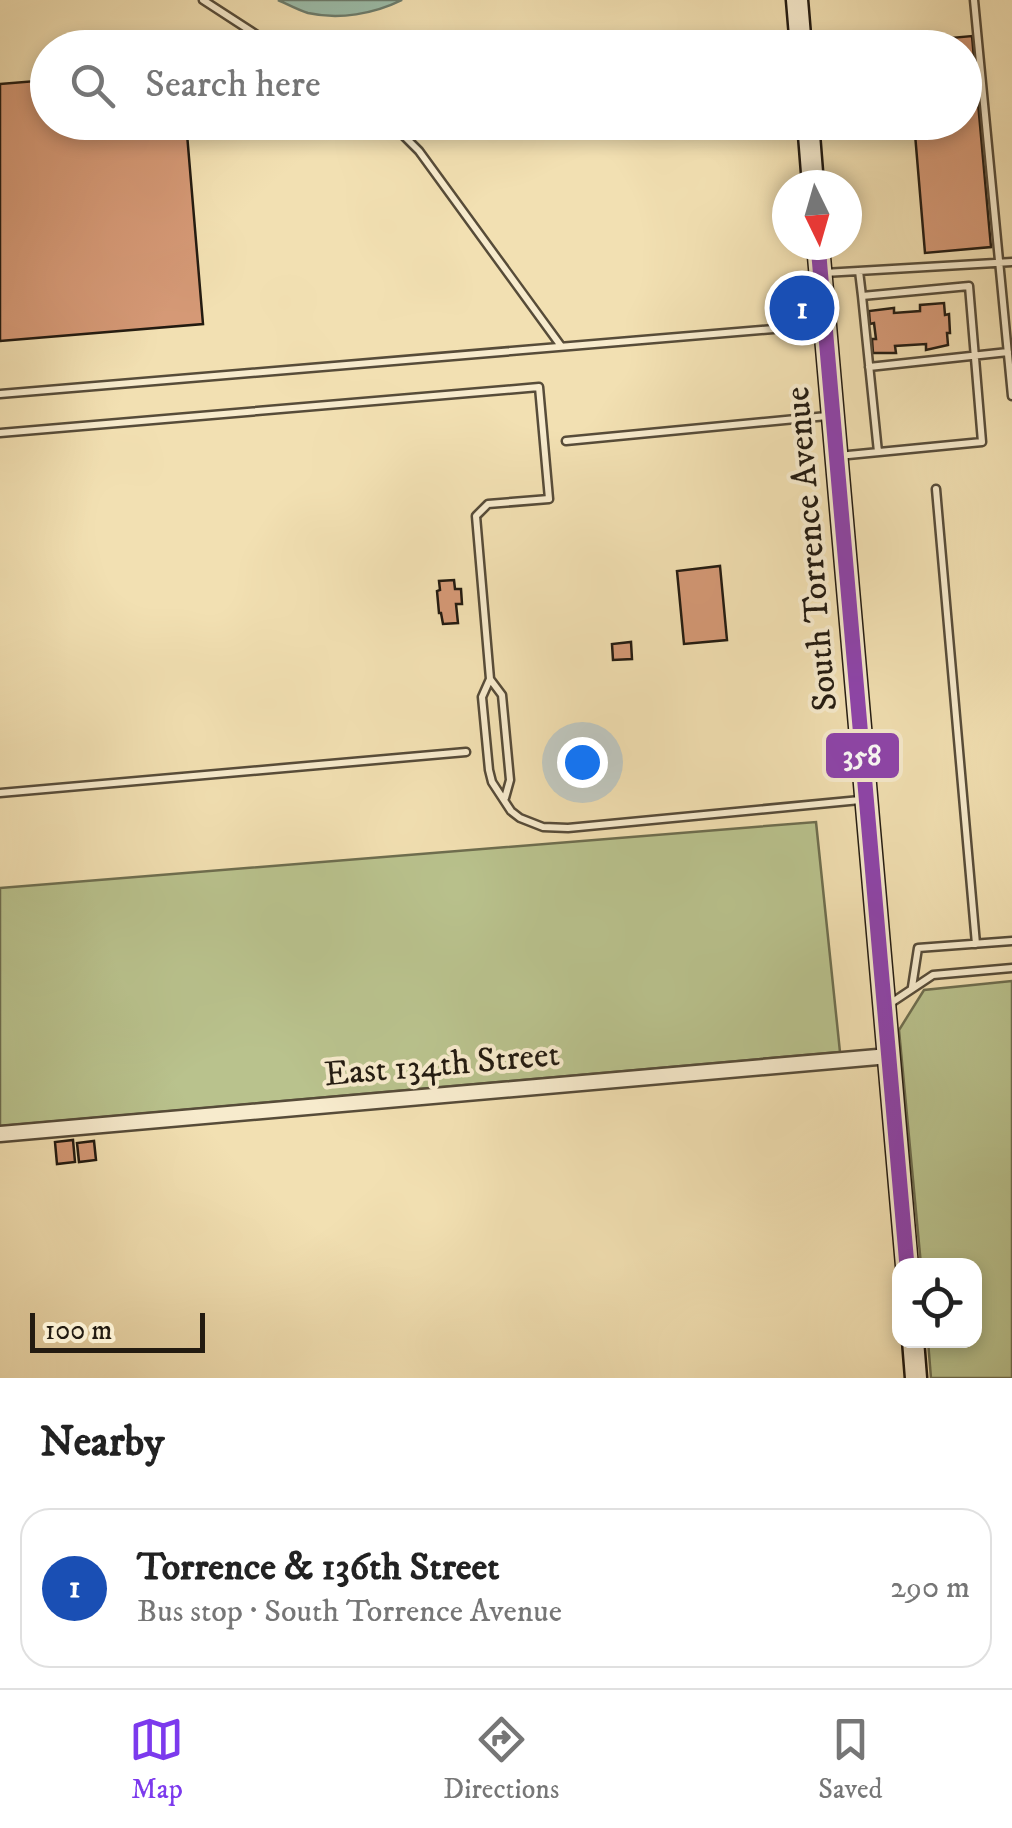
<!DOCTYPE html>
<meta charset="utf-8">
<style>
:root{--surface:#fff;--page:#f2f2f2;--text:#222;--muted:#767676;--line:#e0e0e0;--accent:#7c3aed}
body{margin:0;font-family:"IM FELL DW Pica",serif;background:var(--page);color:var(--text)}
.controls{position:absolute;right:30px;bottom:30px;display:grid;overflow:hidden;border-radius:20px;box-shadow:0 5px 15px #0003}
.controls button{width:90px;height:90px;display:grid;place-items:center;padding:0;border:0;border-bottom:2px solid var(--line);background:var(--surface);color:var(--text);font:50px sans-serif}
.compass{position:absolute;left:772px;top:170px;width:90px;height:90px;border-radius:50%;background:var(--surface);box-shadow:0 5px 15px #0003;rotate:175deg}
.scale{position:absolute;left:30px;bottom:25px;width:175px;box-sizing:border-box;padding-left:10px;border:5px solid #231b11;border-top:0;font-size:28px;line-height:35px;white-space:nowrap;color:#231b11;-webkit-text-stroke:8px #f7ebcd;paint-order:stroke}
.you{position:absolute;left:582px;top:762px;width:35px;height:35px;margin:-25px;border:8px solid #fff;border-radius:50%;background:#1a73e8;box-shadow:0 0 0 15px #1a73e833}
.badge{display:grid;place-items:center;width:65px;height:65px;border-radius:50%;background:var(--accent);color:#fff;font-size:32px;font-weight:700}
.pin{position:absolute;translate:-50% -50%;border:5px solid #fff;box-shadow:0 2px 10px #0006}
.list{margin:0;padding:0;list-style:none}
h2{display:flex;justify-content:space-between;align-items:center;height:130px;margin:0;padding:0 40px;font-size:42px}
h2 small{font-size:32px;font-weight:400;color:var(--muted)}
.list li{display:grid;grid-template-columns:65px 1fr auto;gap:30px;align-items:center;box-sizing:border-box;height:160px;margin:0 20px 20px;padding:0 20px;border:2px solid var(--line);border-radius:30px}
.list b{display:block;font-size:38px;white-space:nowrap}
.list p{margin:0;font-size:32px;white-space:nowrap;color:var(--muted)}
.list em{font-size:32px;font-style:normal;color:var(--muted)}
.icon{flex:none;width:55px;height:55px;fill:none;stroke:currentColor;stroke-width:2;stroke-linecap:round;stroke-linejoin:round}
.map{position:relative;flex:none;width:1012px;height:1378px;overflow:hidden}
.search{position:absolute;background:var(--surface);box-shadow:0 5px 15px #0003;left:30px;right:30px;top:30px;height:110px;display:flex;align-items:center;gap:25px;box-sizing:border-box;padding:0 35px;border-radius:55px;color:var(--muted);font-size:38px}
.sheet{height:310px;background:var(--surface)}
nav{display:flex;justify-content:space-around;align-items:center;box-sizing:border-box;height:140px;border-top:2px solid var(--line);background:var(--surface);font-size:28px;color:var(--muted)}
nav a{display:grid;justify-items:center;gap:5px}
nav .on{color:var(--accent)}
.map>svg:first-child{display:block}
.green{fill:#b9c28d;stroke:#6e6e4f;stroke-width:2.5}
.water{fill:#9bbdaa;stroke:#6b7c6d;stroke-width:2.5}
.building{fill:#d59976;stroke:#231b11;stroke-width:2.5}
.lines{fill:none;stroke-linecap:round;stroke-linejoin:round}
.lane-casing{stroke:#574c39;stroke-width:11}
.street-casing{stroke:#574c39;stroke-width:19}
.secondary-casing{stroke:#231b11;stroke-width:25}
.lane{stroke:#f7ebcd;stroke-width:6}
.street{stroke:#f7ebcd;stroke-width:14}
.secondary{stroke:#f7ebcd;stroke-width:20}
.bus-1-casing{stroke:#f7ebcd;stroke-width:22}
.bus-1{stroke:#8e44ad;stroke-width:15}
.labels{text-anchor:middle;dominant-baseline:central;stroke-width:8;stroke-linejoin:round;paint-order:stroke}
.street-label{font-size:35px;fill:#231b11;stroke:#f7ebcd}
.line-badge{stroke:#f7ebcd;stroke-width:4}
.badge-label{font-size:28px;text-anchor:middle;font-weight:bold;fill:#fff}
</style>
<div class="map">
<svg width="1012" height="1378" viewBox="0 0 1012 1378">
<rect width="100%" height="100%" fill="#f2e0b2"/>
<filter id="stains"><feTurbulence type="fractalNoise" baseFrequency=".002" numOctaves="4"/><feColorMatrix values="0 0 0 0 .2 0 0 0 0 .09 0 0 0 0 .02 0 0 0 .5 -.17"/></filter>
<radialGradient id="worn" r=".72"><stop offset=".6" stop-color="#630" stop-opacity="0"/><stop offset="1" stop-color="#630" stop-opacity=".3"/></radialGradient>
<path class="green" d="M816,822L840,1052L0,1126V888Z
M1012,981V1378H931L928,1341L974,1340V1266L921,1265L899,1030L924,990Z"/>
<path class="water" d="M278,0H402C374,14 339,20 308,13C298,10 287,4 278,0Z"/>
<path class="building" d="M972,36L991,247L925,253L914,122H964V48H907L906,42Z
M48,80V122H186L203,324L0,341V84Z
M944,303L945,315L949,314L950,333H947L948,345L926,350V344L895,346L896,353H873L872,339H876L874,323L870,324L869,311L894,308V313L920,311V305Z
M720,566L727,640L684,644L677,571Z
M454,580L455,589H461L462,604H456L458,623L443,624L441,613H439L437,591L440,590L439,581Z
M631,642L632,659L613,660L612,644Z
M73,1140L75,1162L57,1164L55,1142Z
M94,1141L96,1160L79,1162L77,1143Z"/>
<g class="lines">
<g class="lane-casing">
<path id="lane" d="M203,0L277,48
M974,0L1012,396
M390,122L419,151L561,346
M824,273L1012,262
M862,296L878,452
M869,367L1008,352
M0,394L821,325
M0,433L539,387L549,499L488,504L476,516L490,679L482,697L489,770L492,782L511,811L520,818L543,827L568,828L860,800
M566,441L827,416
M838,456L982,442L969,286L862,296L859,271
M936,489L976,944
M490,679L502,695L510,780L505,798
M0,793L466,752
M912,987L918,948L1012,941
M888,1005L933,975L1012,968"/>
</g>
<g class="street-casing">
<path id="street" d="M0,1134L889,1056"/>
</g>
<g class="secondary-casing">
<path id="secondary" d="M797,0L801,48
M808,122L813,185
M818,245L907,1266
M913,1340L916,1378"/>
</g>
<use href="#lane" class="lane"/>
<use href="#street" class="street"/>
<use href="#secondary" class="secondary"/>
<g class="bus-1-casing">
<path id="bus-1" d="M818,245L907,1266"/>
</g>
<use href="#bus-1" class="bus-1"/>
</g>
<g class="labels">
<g class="street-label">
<text transform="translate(812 549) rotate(-95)">South Torrence Avenue</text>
<text transform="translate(442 1065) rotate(-5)">East 134th Street</text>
</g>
</g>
<rect class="line-badge" x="824" y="731" width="77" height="49" rx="10" fill="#8e44ad"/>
<g class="badge-label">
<text x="862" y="765">358</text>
</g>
<rect width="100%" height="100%" filter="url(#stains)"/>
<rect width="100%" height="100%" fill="url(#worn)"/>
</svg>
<div class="controls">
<button><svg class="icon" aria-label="locate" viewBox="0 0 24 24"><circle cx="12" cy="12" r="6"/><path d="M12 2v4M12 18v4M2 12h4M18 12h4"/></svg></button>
</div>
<svg class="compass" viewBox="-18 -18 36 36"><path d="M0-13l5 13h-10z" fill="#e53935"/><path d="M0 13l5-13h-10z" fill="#767676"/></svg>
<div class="scale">100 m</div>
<div class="you"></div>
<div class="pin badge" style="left:802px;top:308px;background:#1a4fb4">1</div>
<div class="search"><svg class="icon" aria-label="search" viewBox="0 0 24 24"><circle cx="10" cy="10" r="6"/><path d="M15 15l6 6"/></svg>Search here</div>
</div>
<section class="sheet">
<h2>Nearby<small></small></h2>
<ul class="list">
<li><span class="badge" style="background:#1a4fb4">1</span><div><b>Torrence &amp; 136th Street</b><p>Bus stop · South Torrence Avenue</p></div><em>290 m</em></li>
</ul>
</section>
<nav>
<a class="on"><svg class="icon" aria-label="map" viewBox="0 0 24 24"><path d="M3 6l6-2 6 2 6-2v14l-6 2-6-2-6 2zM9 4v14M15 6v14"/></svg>Map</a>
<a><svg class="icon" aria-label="directions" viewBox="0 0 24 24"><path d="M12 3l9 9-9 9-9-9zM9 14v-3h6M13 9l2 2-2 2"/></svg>Directions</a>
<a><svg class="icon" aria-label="saved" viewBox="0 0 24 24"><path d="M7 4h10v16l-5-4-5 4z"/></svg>Saved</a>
</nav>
